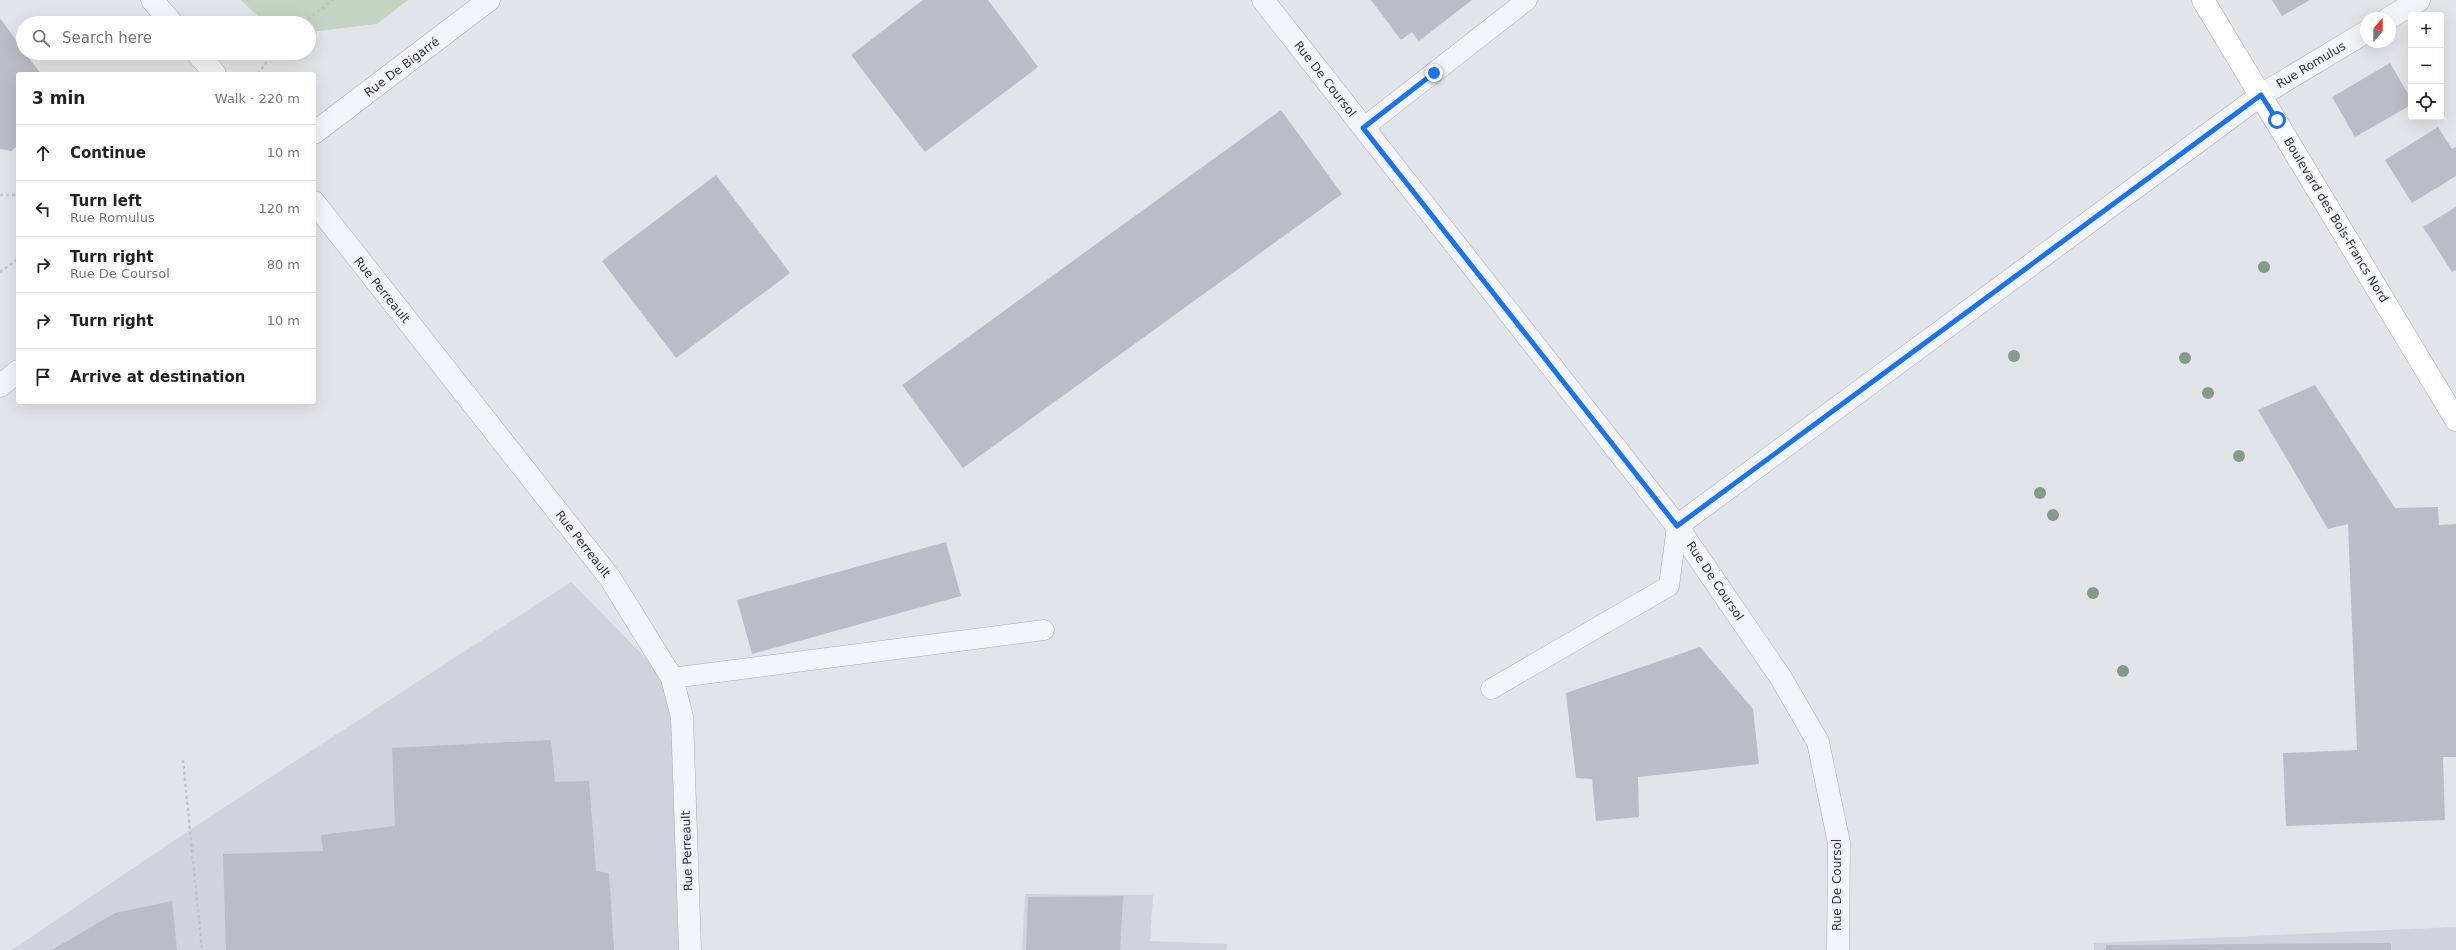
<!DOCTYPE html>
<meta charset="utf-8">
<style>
:root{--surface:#fff;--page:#f2f2f2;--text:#222;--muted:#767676;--line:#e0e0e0}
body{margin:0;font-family:"DejaVu Sans",sans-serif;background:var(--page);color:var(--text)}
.controls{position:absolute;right:12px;top:12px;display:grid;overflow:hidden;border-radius:4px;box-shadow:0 4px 16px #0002}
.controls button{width:36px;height:36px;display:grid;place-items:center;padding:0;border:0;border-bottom:1px solid var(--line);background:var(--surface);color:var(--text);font:20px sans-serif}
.compass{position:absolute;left:2360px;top:12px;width:36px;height:36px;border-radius:50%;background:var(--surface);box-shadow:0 4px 16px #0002;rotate:21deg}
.stop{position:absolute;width:12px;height:12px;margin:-9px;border:3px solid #1a73e8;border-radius:50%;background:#fff}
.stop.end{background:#1a73e8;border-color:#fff;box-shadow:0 1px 4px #0008}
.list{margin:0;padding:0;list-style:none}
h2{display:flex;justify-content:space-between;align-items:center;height:52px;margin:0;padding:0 16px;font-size:17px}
h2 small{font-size:13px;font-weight:400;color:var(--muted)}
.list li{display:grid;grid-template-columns:26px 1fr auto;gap:12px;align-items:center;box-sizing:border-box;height:56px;padding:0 16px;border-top:1px solid var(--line)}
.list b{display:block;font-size:15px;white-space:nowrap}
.list p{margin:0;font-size:13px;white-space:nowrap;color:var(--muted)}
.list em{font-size:13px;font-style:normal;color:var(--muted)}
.icon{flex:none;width:22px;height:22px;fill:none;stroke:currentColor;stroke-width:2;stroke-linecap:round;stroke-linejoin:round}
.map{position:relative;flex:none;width:2456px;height:950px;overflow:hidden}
.search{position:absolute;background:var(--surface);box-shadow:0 4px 16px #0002;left:16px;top:16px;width:300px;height:44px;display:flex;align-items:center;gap:10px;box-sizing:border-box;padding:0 14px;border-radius:22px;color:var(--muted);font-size:15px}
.panel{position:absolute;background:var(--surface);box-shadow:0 4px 16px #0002;left:16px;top:72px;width:300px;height:332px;border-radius:4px}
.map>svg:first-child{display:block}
.built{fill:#d0d3db}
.green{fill:#c6d2c3}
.building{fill:#b9bdc6}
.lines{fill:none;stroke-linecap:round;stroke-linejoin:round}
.lane-casing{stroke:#a7abb3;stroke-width:21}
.street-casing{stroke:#a7abb3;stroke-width:23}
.secondary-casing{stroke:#a7abb3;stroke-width:23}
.path{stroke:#c0c2c8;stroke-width:2.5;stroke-dasharray:3 3;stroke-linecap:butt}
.lane{stroke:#f4f5f8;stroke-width:20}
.street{stroke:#f4f5f8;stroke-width:22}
.secondary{stroke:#fff;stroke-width:22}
.tree{fill:#879988}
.route{stroke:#1a73e8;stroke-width:5}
.labels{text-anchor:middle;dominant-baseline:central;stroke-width:3.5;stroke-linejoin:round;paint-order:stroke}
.street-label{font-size:12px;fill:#2b3240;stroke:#f1f3f7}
</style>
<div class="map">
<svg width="2456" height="950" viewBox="0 0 2456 950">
<rect width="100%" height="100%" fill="#e1e4e9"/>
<path class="built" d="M571,582L676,689L690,950H12L191,829Z
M1025,894L1153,895L1150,941L1227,944L1226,950H1022Z
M2456,927V950H2094V943Z"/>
<path class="green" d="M241,0H408L377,24L309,32V23C273,23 267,27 241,0Z"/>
<path class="building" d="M923,0H988L1038,67L925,152L851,55Z
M1371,0H1472L1419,41L1412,32L1401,40Z
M2272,0H2310L2282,16Z
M0,18L23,50V53H25L41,74H18V146L11,151L0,149Z
M2390,63L2411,99V105L2355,137L2332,97Z
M1281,110L1342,194L963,468L902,385Z
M2438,127L2452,149L2456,147V176L2412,203L2385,160Z
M716,175L790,273L676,358L602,261Z
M2456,207V270L2452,272L2423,227Z
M2315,385L2395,508L2438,507L2439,525L2456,524V757H2443L2445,820L2286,826L2283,753L2357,750L2348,524L2328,529L2258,410Z
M946,542L961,596L752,654L737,600Z
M1700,647L1753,709L1759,764L1638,777L1639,817L1596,821L1592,779L1576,778L1566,693Z
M551,740L555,782L589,781L596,871L609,873L614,950H226L223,854L323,851L321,835L395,826L392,748Z
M1123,896L1120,950H1026L1028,897Z
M172,901L177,950H52L115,913Z
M2391,943V950H2106V945Z"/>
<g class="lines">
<g class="lane-casing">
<path id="lane" d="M1363,128L1527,0
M672,678L1044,630
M1491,689L1669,586L1677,526"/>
</g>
<g class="street-casing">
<path id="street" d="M152,0L172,23
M1263,0L1677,526L1781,678L1818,742L1839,843L1838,950
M2389,18L2419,0
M197,53L215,74
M314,133L489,0
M314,202L610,578L672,678L682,717L690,950
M0,386L18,371
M1677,526L2261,95L2366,32"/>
</g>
<g class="secondary-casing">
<path id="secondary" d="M2203,0L2456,420"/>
</g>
<path class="path" d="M303,23L333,0
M258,74L273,53
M0,195H18
M0,272L18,259
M183,760L202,950"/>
<use href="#lane" class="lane"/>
<use href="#street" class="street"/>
<use href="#secondary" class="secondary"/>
</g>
<g class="tree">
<circle cx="2264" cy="267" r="6"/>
<circle cx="2014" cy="356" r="6"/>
<circle cx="2185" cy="358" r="6"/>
<circle cx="2208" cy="393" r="6"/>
<circle cx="2239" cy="456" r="6"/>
<circle cx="2040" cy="493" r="6"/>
<circle cx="2053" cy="515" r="6"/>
<circle cx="2093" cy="593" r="6"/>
<circle cx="2123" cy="671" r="6"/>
</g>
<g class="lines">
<path class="route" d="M1434,73L1363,128L1677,526L2261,95L2277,120"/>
</g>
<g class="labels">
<g class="street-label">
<text transform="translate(2311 65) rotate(-31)">Rue Romulus</text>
<text transform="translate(402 67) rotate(-37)">Rue De Bigarré</text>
<text transform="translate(1325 79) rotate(52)">Rue De Coursol</text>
<text transform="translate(2336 220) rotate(59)">Boulevard des Bois-Francs Nord</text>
<text transform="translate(382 290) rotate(51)">Rue Perreault</text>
<text transform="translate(583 544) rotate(52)">Rue Perreault</text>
<text transform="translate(1715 581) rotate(56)">Rue De Coursol</text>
<text transform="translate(687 851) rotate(-92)">Rue Perreault</text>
<text transform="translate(1837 885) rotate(-90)">Rue De Coursol</text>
</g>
</g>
</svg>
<div class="controls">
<button>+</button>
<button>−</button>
<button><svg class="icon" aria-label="locate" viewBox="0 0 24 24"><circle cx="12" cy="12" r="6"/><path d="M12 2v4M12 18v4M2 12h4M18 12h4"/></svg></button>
</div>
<svg class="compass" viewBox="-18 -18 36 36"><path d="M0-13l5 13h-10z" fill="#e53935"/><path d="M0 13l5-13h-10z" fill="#767676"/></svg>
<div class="stop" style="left:2277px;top:120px"></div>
<div class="stop end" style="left:1434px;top:73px"></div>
<div class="search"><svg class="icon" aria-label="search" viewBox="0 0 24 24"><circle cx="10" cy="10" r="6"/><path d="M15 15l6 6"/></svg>Search here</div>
<section class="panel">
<h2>3 min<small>Walk · 220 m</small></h2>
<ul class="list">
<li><svg class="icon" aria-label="ahead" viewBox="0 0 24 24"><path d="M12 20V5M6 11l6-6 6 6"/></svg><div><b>Continue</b></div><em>10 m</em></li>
<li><svg class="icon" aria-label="left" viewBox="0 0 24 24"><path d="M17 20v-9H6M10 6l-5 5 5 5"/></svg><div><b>Turn left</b><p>Rue Romulus</p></div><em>120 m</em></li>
<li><svg class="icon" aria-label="right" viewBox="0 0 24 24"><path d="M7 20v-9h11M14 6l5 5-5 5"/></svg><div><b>Turn right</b><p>Rue De Coursol</p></div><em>80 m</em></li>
<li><svg class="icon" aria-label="right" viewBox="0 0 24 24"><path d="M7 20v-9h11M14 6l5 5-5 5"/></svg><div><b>Turn right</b></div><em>10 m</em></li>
<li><svg class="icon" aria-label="arrive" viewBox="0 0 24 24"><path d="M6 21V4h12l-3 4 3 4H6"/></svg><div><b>Arrive at destination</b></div></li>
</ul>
</section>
</div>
